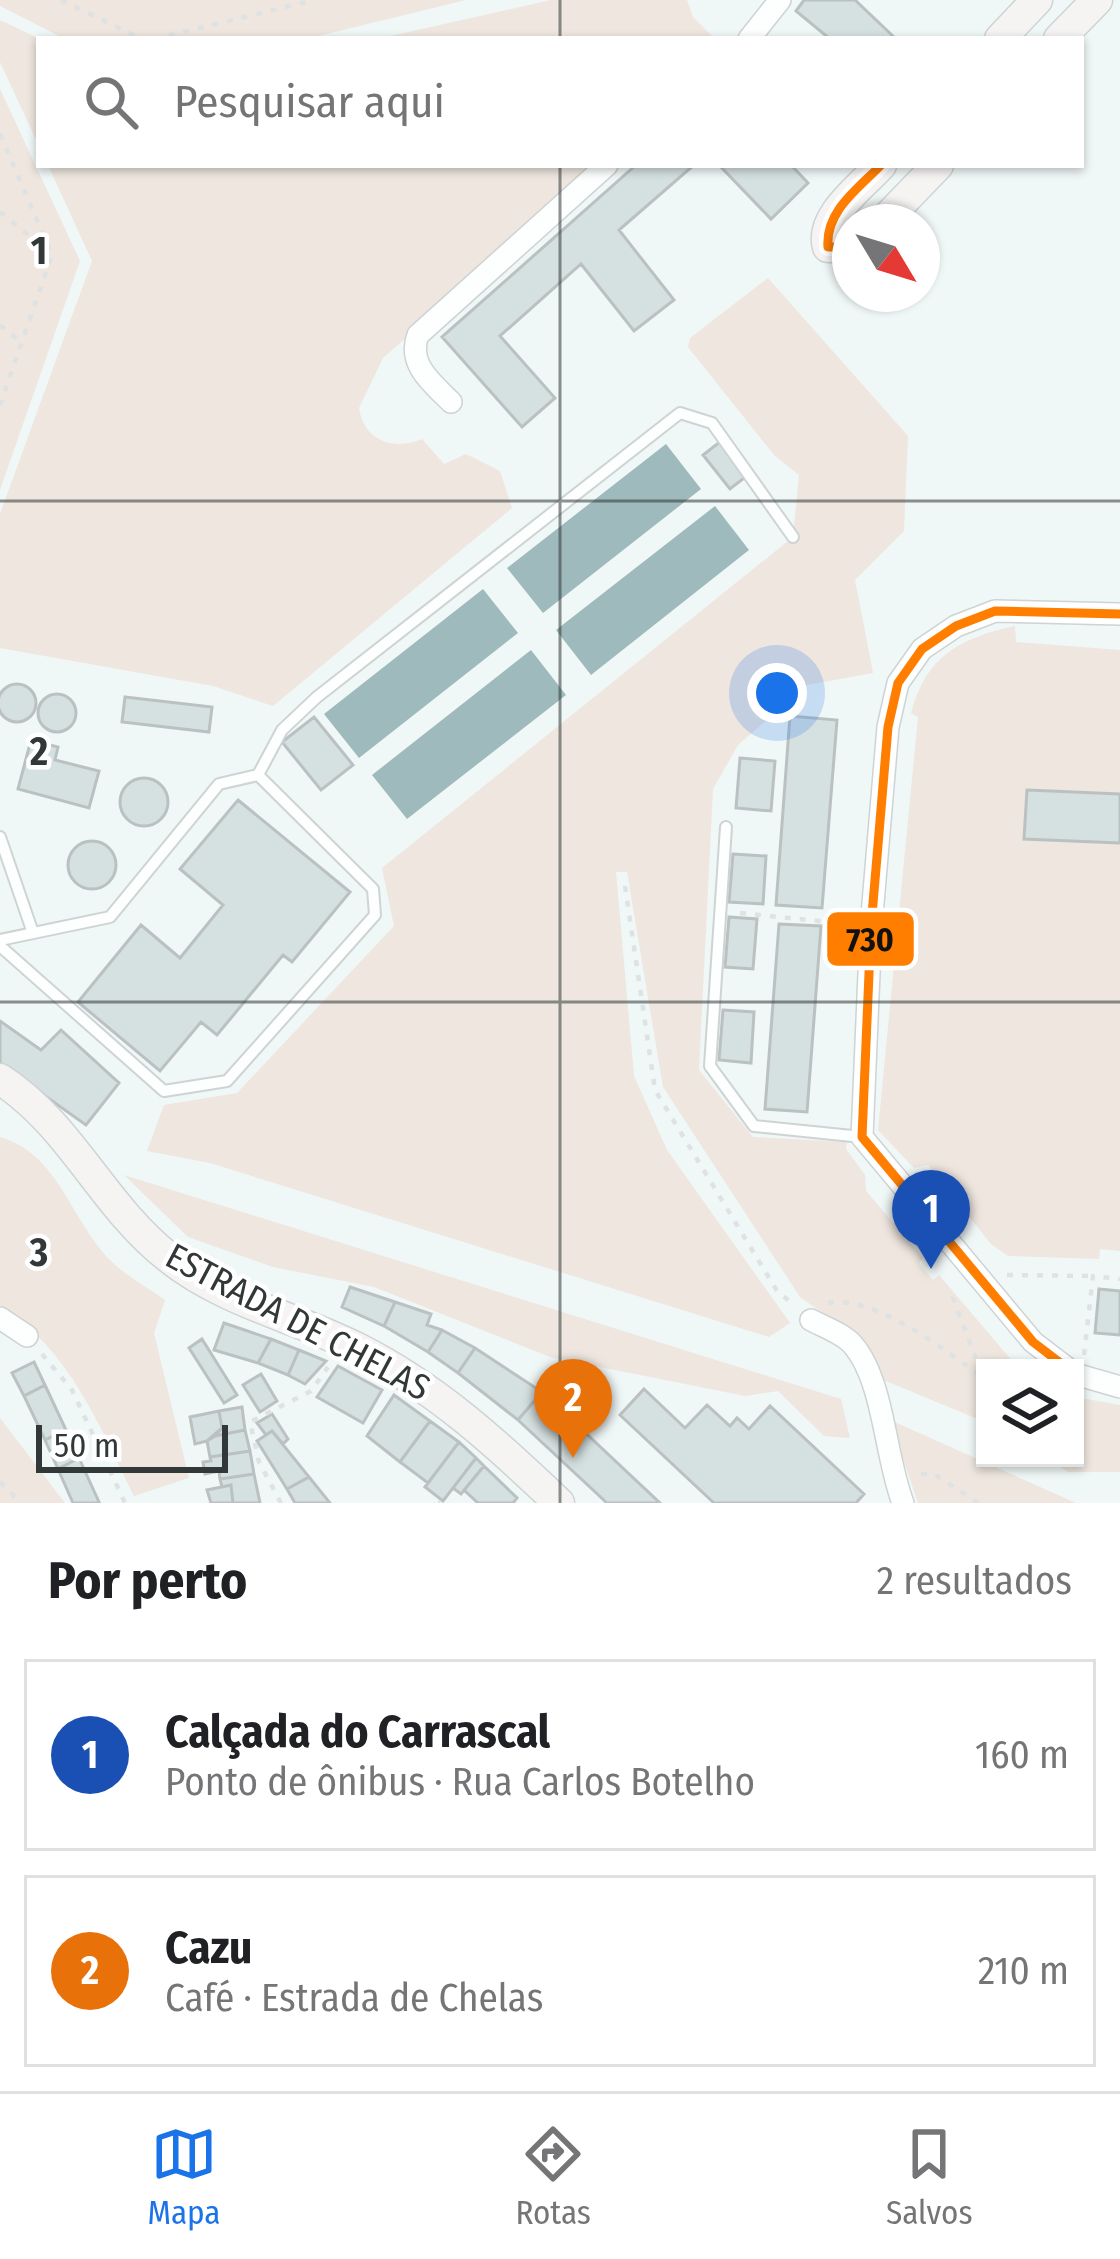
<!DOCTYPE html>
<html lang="pt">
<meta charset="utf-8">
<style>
:root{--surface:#fff;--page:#f6f6f6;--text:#202124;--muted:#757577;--line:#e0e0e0;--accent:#1a73e8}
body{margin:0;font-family:"Fira Sans Condensed",sans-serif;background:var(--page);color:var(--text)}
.controls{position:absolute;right:36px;bottom:36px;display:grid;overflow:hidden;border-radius:0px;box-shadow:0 3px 9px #0004}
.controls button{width:108px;height:108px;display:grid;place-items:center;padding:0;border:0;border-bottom:3px solid var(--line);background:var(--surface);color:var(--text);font:60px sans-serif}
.compass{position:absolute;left:832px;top:204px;width:108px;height:108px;border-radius:50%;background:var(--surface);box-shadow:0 3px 9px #0004;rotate:128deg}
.scale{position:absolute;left:36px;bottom:30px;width:192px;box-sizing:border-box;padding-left:12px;border:6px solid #323737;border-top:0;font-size:33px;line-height:42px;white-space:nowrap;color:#323737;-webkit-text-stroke:9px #fff;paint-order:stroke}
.you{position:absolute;left:777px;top:693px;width:42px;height:42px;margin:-30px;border:9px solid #fff;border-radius:50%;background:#1a73e8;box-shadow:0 0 0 18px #1a73e833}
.badge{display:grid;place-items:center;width:78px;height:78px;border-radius:50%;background:var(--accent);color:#fff;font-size:39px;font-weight:700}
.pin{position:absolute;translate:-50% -99px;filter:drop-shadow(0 3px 6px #0008)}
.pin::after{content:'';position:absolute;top:63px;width:42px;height:36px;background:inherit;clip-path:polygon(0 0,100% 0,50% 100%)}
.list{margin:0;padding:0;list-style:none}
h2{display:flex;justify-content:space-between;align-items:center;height:156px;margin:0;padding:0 48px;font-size:51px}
h2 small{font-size:39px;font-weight:400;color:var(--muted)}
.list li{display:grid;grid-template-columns:78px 1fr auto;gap:36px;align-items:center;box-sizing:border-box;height:192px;margin:0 24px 24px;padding:0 24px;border:3px solid var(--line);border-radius:0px}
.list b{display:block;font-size:45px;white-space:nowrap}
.list p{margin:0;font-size:39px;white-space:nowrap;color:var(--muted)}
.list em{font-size:39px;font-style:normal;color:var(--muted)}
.icon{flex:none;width:66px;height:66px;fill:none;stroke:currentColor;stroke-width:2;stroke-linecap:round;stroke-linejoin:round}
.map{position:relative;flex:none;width:1120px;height:1503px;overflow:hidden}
.search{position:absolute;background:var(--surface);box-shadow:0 3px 9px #0004;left:36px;right:36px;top:36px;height:132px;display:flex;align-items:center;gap:30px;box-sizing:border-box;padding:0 42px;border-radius:0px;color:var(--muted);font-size:45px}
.sheet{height:588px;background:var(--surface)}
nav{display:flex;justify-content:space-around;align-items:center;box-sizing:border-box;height:168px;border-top:3px solid var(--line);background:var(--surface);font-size:33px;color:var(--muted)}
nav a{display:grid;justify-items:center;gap:6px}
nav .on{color:var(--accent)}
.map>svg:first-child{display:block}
.green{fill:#eee6df}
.water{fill:#9ebabc}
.building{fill:#d5e0e1;stroke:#bbc1c1;stroke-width:3}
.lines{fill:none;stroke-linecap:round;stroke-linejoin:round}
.lane-casing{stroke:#ced3d4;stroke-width:14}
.street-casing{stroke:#ced3d4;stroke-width:24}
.secondary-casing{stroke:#ced3d4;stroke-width:33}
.path{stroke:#dfe2e2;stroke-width:4.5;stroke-dasharray:6 9;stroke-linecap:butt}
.lane{stroke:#fdfefe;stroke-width:10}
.street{stroke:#fdfefe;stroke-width:21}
.secondary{stroke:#f6f4f3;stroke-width:30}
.bus-1-casing{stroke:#fff;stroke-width:18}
.bus-1{stroke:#ff7e00;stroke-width:9}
.grid{fill:none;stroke:#323737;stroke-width:3;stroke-opacity:0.55}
.labels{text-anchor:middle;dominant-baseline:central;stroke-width:9;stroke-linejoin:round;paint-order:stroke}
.street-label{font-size:36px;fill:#323737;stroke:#fff}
.grid-label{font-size:39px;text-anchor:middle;font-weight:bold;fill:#323737;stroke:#fff;stroke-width:9;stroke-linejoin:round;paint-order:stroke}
.line-badge{stroke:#fff;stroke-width:4.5}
.pale-badge-label{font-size:33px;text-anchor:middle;font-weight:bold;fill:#111}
</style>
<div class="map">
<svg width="1120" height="1503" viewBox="0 0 1120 1503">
<rect width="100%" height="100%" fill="#f0f7f7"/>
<path class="green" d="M0,0H466L306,39H65L0,6Z
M551,0H687L693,17L715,39H377Z
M0,20L40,39L39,146L0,62Z
M0,89L80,261L0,490Z
M48,165H602L383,358L359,408C364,441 393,451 422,439L444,464L466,454L500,471L512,508L273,706L213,686L0,648V514L92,261Z
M768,278L908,436L904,531L855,580L873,673L807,685L738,745L713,789L699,1070L753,1137L847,1142L846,1149L865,1175L866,1191L923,1258L919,1263L933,1280L939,1275L1014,1363L1027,1368H985V1422L881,1379L864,1342L800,1297L663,1087L627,872H616L634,1076L667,1150L790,1323L769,1337L210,1163L147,1151L164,1105L237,1093L394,926L382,868L793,537L799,475L774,455L688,347L690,338Z
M1015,626L1016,642L1120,650V794L1024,838L1120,843V1251L1100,1249L1099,1259L1008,1256L991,1244L928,1165L914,1168L878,1130L918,717L911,713C926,656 960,638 1015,626Z
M0,1137C59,1154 70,1220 111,1261C126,1276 147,1287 165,1300L154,1333L189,1478L134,1496C99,1425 70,1350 0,1306Z
M124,1175L841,1399L850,1438L824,1436L778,1391L745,1396L550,1357L374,1287L273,1267L188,1237Z
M1075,1397L1120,1405V1472H1068L1047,1458H1075Z
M0,1418L65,1503H0Z
M890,1420L1076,1503H918Z"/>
<path class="water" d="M666,444L701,489L543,613L507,568Z
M715,506L749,550L591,675L556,630Z
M483,589L518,633L359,758L324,714Z
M531,650L566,695L407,819L372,775Z"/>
<path class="building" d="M804,0H855L896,39H830L796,11Z
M636,165H694L619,230L674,300L634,331L581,264L500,336L555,398L522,427L442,337Z
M719,165H791L808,183L771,219Z
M721,441L748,475L730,489L703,455Z
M-2 703a19 19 0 1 1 38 0a19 19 0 1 1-38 0Z
M38 713a19 19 0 1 1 38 0a19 19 0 1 1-38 0Z
M125,697L212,707L209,732L122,722Z
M790,716L837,720L822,908L776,905Z
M314,717L353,765L321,790L282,742Z
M31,740L58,747L55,760L99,771L89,808L18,789Z
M740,758L775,761L771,811L736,808Z
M120 802a24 24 0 1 1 48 0a24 24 0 1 1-48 0Z
M1027,790L1120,794V843L1024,839Z
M238,800L350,892L292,962L283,955L217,1035L201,1022L160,1071L78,1002L141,925L180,958L223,905L180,869Z
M68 865a24 24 0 1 1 48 0a24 24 0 1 1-48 0Z
M733,854L766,856L763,904L729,902Z
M729,917L757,919L753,969L725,967Z
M779,924L821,926L807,1112L765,1109Z
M723,1010L754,1012L751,1063L719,1060Z
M0,1021L41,1050L61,1030L119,1083L86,1125L0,1064Z
M350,1287L395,1302L384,1326L342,1307Z
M1099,1289L1120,1291V1335L1095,1333Z
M395,1302L431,1314L427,1325L442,1330L428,1352L384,1326Z
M224,1323L271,1339L258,1363L214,1350Z
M442,1330L475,1348L458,1373L428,1352Z
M202,1339L237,1395L224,1403L189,1348Z
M271,1339L299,1350L288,1375L258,1363Z
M475,1348L542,1392L518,1420L458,1373Z
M299,1350L326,1361L305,1384L288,1375Z
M34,1362L45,1385L24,1396L12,1373Z
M338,1366L382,1390L363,1423L317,1397Z
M261,1374L277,1401L260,1412L243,1385Z
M45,1385L66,1430L45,1440L24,1396Z
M644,1389L685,1428L707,1405L730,1426L737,1418L749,1429L770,1406L864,1494L856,1503H714L620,1415Z
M542,1392L660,1503H607L518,1420Z
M394,1395L430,1421L400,1462L367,1436Z
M242,1407L245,1430L215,1436L222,1428L219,1411Z
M219,1411L222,1428L207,1441L195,1444L190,1417Z
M272,1414L288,1439L283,1444L272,1431L266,1435L257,1423Z
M430,1421L459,1442L428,1483L400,1462Z
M66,1430L79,1458L58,1469L45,1440Z
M245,1430L250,1451L210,1457L207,1441L215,1436Z
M272,1431L309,1477L287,1489L257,1441Z
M459,1442L476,1458L443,1501L425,1487Z
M250,1451L254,1474L220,1479L219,1471L205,1474L203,1462L211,1461L210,1457Z
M79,1458L99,1502L96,1503H73L58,1469Z
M476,1458L484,1466L461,1494L453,1488Z
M484,1466L517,1498L513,1503H478L464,1490Z
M254,1474L260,1503H233L231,1485L222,1487L220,1479Z
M309,1477L330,1503H295L287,1489Z
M231,1485L233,1503H211L207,1490Z"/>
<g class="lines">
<g class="lane-casing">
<path id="lane" d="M726,827L710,1066L754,1126L862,1137
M0,837L33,933
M0,940L110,917L219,784L258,775
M0,946L164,1091L227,1081L375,915L373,889L258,775L282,730L317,697L680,413L712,423L793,537"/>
</g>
<g class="street-casing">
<path id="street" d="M749,39L780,0
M451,402C432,383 407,364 418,335L607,165
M0,1318L27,1336
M811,1320C824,1327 844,1334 853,1345C884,1381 885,1457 903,1503
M1067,1368L1033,1342L862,1137L871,927L888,727L898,683L922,649L956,626L995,611L1120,614
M1075,1374L1120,1387"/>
</g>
<g class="secondary-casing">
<path id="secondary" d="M1000,39L1037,0
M1059,39L1097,0
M883,222L938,165
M850,247H828C819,217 862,186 881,165
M0,1079C71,1125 102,1205 168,1257C222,1301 295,1317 357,1348C435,1387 496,1443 559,1503"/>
</g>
<path class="path" d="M61,0L142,39
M154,39L315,0
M0,134L52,255L0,405
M0,212L48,251
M0,325L21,342
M625,886L655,1090L777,1291L793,1304
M740,913L848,924
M1007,1275L1093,1276
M828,1303C877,1295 943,1350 983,1377L953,1298L960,1291
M42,1354L72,1390L125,1503
M1084,1355L1093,1276L1120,1279
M921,1474H934L978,1503
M0,1482L21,1503
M438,1502L440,1503
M281,1503L259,1462L250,1422L311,1391L328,1367"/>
<use href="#lane" class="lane"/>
<use href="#street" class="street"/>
<use href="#secondary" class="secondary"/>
<g class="bus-1-casing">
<path id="bus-1" d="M850,247H828C825,211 859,188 881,165
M1067,1368L1033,1342L862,1137L871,927L888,727L898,683L922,649L956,626L995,611L1120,614"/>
</g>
<use href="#bus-1" class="bus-1"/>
</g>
<path class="grid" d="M560,0V39M560,165V1503M0,501H1120M0,1002H1120"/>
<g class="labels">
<g class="street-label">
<text transform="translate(298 1322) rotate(28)">ESTRADA DE CHELAS</text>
</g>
</g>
<g class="grid-label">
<text x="39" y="264">1</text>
<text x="39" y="765">2</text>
<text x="39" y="1266">3</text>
</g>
<rect class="line-badge" x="825" y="910" width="91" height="58" rx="12" fill="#ff7e00"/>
<g class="pale-badge-label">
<text x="870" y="951">730</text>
</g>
</svg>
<div class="controls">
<button><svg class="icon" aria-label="layers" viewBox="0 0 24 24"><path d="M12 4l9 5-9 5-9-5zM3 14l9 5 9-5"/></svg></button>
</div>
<svg class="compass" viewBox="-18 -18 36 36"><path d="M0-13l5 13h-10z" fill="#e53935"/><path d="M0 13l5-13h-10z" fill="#757577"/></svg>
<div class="scale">50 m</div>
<div class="you"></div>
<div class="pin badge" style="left:931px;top:1269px;background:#1a4fb4">1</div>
<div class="pin badge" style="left:573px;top:1458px;background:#e8710a">2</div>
<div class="search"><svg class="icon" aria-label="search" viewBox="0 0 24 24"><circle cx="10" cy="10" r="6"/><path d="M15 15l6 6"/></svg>Pesquisar aqui</div>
</div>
<section class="sheet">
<h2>Por perto<small>2 resultados</small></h2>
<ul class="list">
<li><span class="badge" style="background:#1a4fb4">1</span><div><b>Calçada do Carrascal</b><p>Ponto de ônibus · Rua Carlos Botelho</p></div><em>160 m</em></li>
<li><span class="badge" style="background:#e8710a">2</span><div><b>Cazu</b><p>Café · Estrada de Chelas</p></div><em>210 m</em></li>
</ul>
</section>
<nav>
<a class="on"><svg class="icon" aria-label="map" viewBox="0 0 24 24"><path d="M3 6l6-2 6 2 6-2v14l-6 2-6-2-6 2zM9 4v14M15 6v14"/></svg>Mapa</a>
<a><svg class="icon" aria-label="directions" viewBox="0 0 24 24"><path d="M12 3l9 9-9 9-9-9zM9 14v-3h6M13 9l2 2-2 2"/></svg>Rotas</a>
<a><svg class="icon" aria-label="saved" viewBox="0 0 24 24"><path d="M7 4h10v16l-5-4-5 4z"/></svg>Salvos</a>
</nav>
